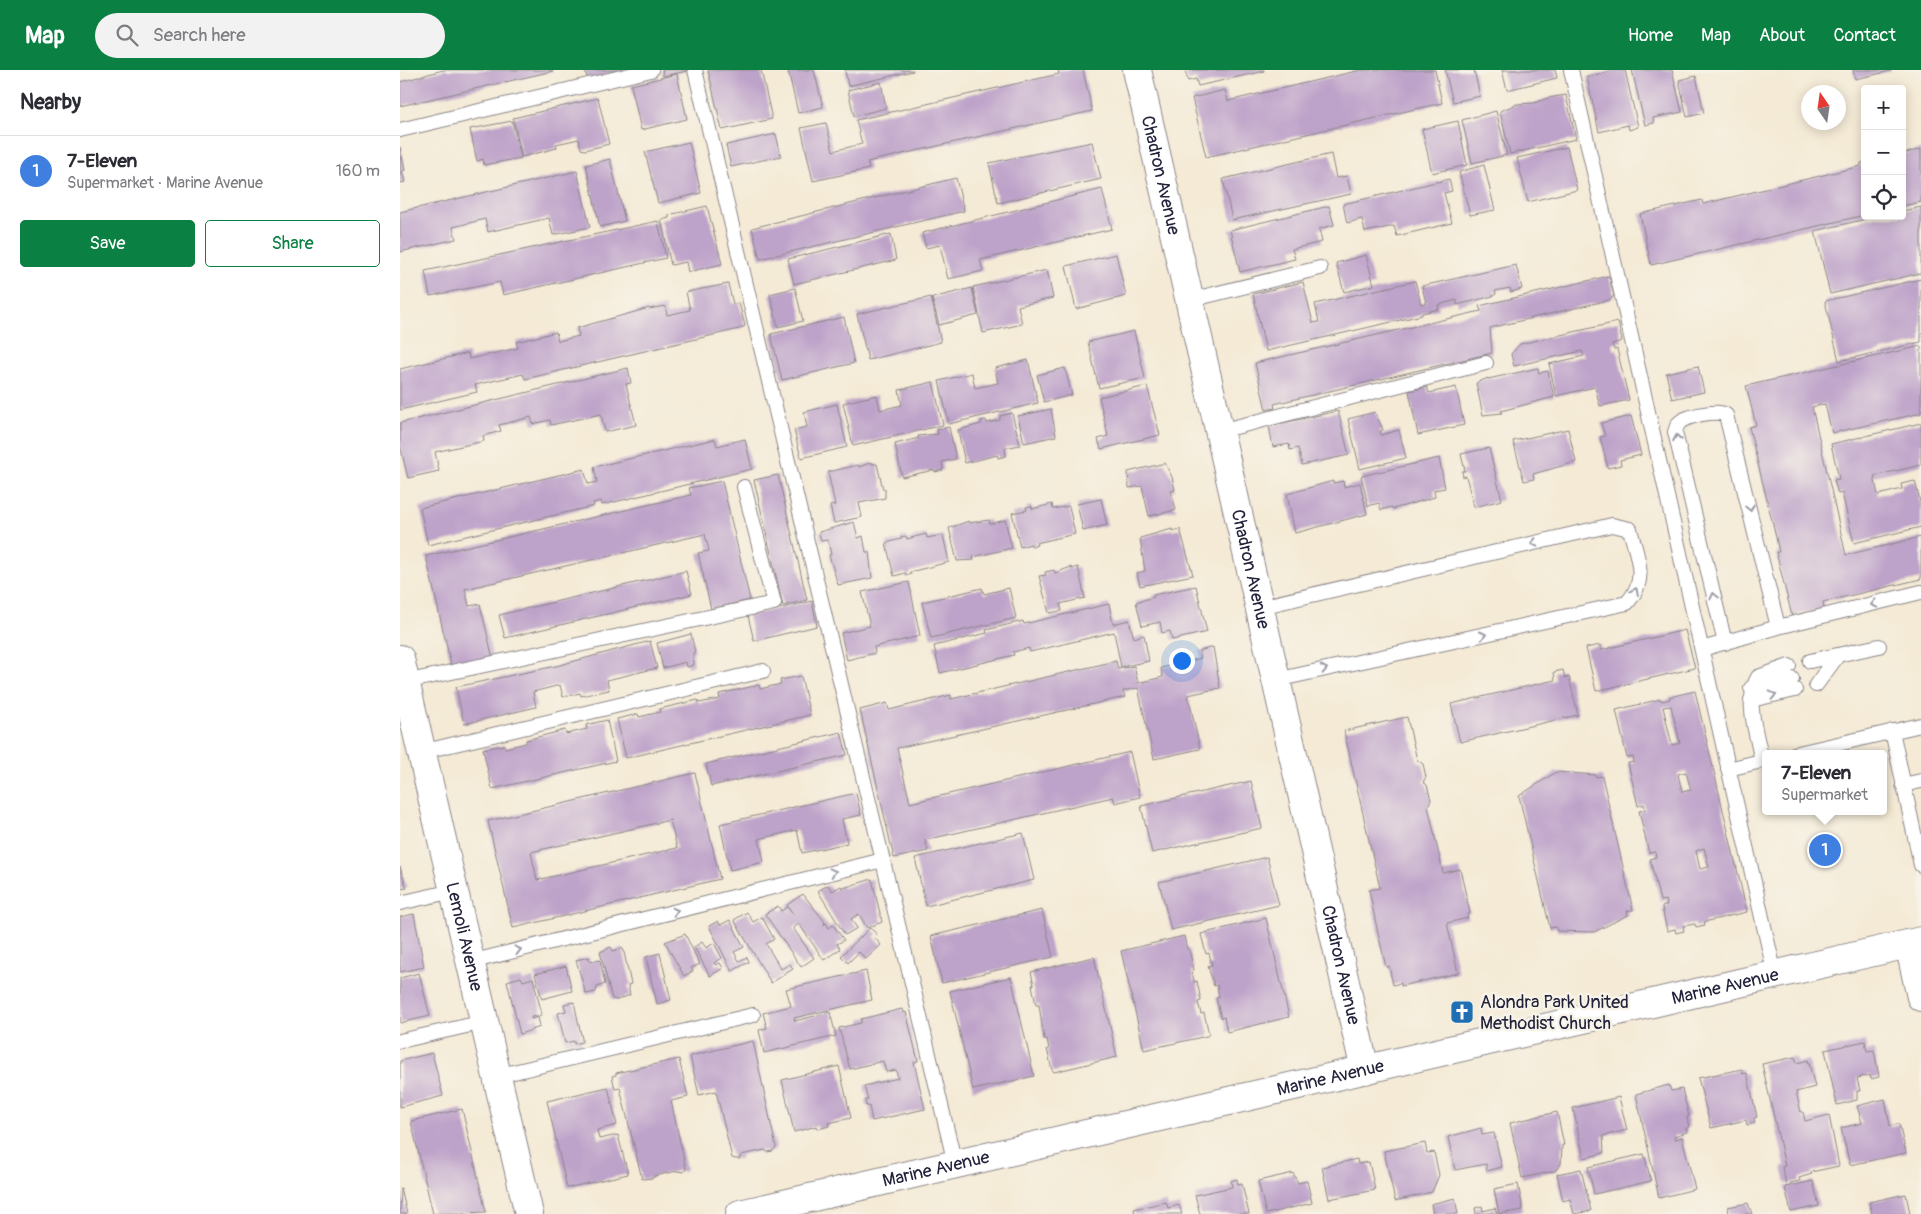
<!DOCTYPE html>
<meta charset="utf-8">
<style>
:root{--surface:#fff;--page:#f2f2f3;--text:#2b2b33;--muted:#7c7c81;--line:#e1e1e2;--accent:#0b8043}
body{margin:0;font-family:Pangolin,sans-serif;background:var(--page);color:var(--text)}
.controls{position:absolute;right:15px;top:15px;display:grid;overflow:hidden;border-radius:5px;box-shadow:0 2px 12px #0003}
.controls button{width:45px;height:45px;display:grid;place-items:center;padding:0;border:0;border-bottom:1px solid var(--line);background:var(--surface);color:var(--text);font:25px sans-serif}
.compass{position:absolute;left:1401px;top:15px;width:45px;height:45px;border-radius:50%;background:var(--surface);box-shadow:0 2px 12px #0003;rotate:347deg}
.you{position:absolute;left:781px;top:590px;width:18px;height:18px;margin:-12px;border:4px solid #fff;border-radius:50%;background:#1a73e8;box-shadow:0 0 0 8px #1a73e833}
.badge{display:grid;place-items:center;width:32px;height:32px;border-radius:50%;background:var(--accent);color:#fff;font-size:16px;font-weight:700}
.pin{position:absolute;translate:-50% -50%;border:2px solid #fff;box-shadow:0 1px 5px #0006}
.popup{position:absolute;left:1362px;top:680px;width:125px;height:65px;box-sizing:border-box;display:grid;place-content:center;border-radius:5px;background:var(--surface);filter:drop-shadow(0 1px 4px #0005);font-size:16px;white-space:nowrap;color:var(--muted)}
.popup b{font-size:19px;color:var(--text)}
.popup::after{content:'';position:absolute;left:50%;top:100%;margin-left:-10px;border:10px solid transparent;border-top-color:var(--surface)}
.list{margin:0;padding:0;list-style:none}
h2{display:flex;justify-content:space-between;align-items:center;height:65px;margin:0;padding:0 20px;font-size:21px}
h2 small{font-size:16px;font-weight:400;color:var(--muted)}
.list li{display:grid;grid-template-columns:32px 1fr auto;gap:15px;align-items:center;box-sizing:border-box;height:70px;padding:0 20px;border-top:1px solid var(--line)}
.list b{display:block;font-size:19px;white-space:nowrap}
.list p{margin:0;font-size:16px;white-space:nowrap;color:var(--muted)}
.list em{font-size:16px;font-style:normal;color:var(--muted)}
.actions{display:flex;gap:10px;padding:15px 20px}
.actions a{flex:1;padding:11px 0;border:1px solid var(--accent);border-radius:5px;text-align:center;font-size:18px;color:var(--accent)}
.actions .main{background:var(--accent);color:#fff}
.icon{flex:none;width:28px;height:28px;fill:none;stroke:currentColor;stroke-width:2;stroke-linecap:round;stroke-linejoin:round}
.map{position:relative;flex:none;width:1521px;height:1144px;overflow:hidden}
header{display:flex;align-items:center;gap:30px;box-sizing:border-box;height:70px;padding:0 25px;background:var(--accent);color:#fff}
header strong{font-size:24px}
nav{display:flex;gap:28px;margin-inline-start:auto;font-size:18px}
.search{width:350px;height:45px;background:var(--page);display:flex;align-items:center;gap:12px;box-sizing:border-box;padding:0 18px;border-radius:28px;color:var(--muted);font-size:19px}
main{display:flex}
aside{flex:1;background:var(--surface)}
.map>svg:first-child{display:block}
.building{fill:#bda2c9;fill-rule:evenodd}
.lines{fill:none;stroke-linecap:round;stroke-linejoin:round}
.service-casing{stroke:#8b8688;stroke-width:16}
.minor-casing{stroke:#8b8688;stroke-width:30}
.secondary-casing{stroke:#8b8688;stroke-width:30}
.service{stroke:#fff;stroke-width:14}
.minor{stroke:#fff;stroke-width:28}
.secondary{stroke:#fff;stroke-width:28}
.oneway{stroke:#9c9ca7}
.labels{text-anchor:middle;dominant-baseline:central;stroke-width:5;stroke-linejoin:round;paint-order:stroke}
.street-label{font-size:18px;fill:#22223b;stroke:#f7f3e8}
.poi-label{font-size:18px;fill:#22223b;stroke:#f7f3e8;text-anchor:start}
</style>
<header>
<strong>Map</strong>
<div class="search"><svg class="icon" aria-label="search" viewBox="0 0 24 24"><circle cx="10" cy="10" r="6"/><path d="M15 15l6 6"/></svg>Search here</div>
<nav><a>Home</a><a>Map</a><a>About</a><a>Contact</a></nav>
</header>
<main>
<aside>
<h2>Nearby<small></small></h2>
<ul class="list">
<li><span class="badge" style="background:#3f7fe0">1</span><div><b>7-Eleven</b><p>Supermarket · Marine Avenue</p></div><em>160 m</em></li>
</ul>
<div class="actions"><a class="main">Save</a><a>Share</a></div>
</aside>
<div class="map">
<svg width="1521" height="1144" viewBox="0 0 1521 1144">
<rect width="100%" height="100%" fill="#f7f3e8"/>
<filter id="ink" filterUnits="userSpaceOnUse"><feTurbulence type="fractalNoise" baseFrequency=".02" numOctaves="2"/><feDisplacementMap in="SourceGraphic" scale="10" xChannelSelector="R" yChannelSelector="G"/><feConvolveMatrix kernelMatrix="1 2 1 2 8 2 1 2 1" color-interpolation-filters="sRGB"/></filter>
<filter id="wash" filterUnits="userSpaceOnUse"><feTurbulence type="fractalNoise" baseFrequency=".0096" numOctaves="4" result="noise"/><feDisplacementMap in="SourceGraphic" scale="20" xChannelSelector="R" yChannelSelector="G"/><feGaussianBlur stdDeviation="1.12" result="paint"/><feColorMatrix in="noise" values="0 0 0 0 0 0 0 0 0 0 0 0 0 0 0 0 0 1.4 0 .05"/><feComposite in="paint" operator="in"/></filter>
<g filter="url(#wash)">
<rect width="100%" height="100%" fill="#f4ead5"/>
<g id="blocks">
<path class="building" d="M43,0H153V1L0,36V12Z
M185,0H229L188,12Z
M262,0H287V1L263,6Z
M308,0H361L372,49L322,60Z
M388,0H414L423,37L398,43Z
M445,0H513V1L448,16Z
M658,0H683L692,41L467,92L469,99L413,111L401,58L426,53L433,81L462,74L456,50L659,4Z
M785,0H864V1L798,16L796,9L788,11Z
M961,0H1035L1042,33L806,87L792,28L825,20L828,31Z
M1045,0H1074L1080,26L1053,32Z
M1102,0H1155L1157,8L1107,20Z
M1225,0L1238,57L1229,60L1228,55L1199,62L1187,7L1215,0Z
M1232,0H1272L1282,42L1253,48L1254,53L1245,55Z
M1453,0H1491V1L1455,9Z
M277,4L287,49L241,60L231,15Z
M1296,6L1304,43L1287,47L1279,10Z
M481,12L486,38L454,46L448,20Z
M1166,25L1176,69L1110,84L1100,41L1117,34L1134,33L1148,28Z
M198,28L209,74L185,80L181,79L179,69L156,74L157,78L122,87L113,48Z
M1096,41L1107,85L1072,93L1062,50Z
M112,51L121,88L84,95L83,89L77,91L70,59Z
M1058,51L1067,95L1032,103L1022,59Z
M376,64L381,86L331,97L326,75Z
M289,72L301,123L258,133L245,82Z
M692,72L701,109L598,133L589,93Z
M0,77L5,100L2,101L5,112L0,113Z
M1167,77L1177,120L1128,132L1117,88Z
M1521,79V132L1502,136V84Z
M931,84L936,108L947,106L951,124L832,150L823,109Z
M210,89L225,151L200,157L186,95Z
M1465,92V145L1251,195L1240,144L1302,130L1303,134L1461,96V93Z
M1084,95L1095,140L1070,145L1059,102Z
M177,101L190,157L153,165L149,148L88,162L85,149L53,157L56,169L0,182V142Z
M556,108L564,141L360,189L352,158Z
M1049,109L1052,121L1044,123L1052,153L997,166L994,156L965,162L962,149L947,153L943,134Z
M702,119L712,159L580,190L583,201L548,209L540,175L526,178L522,163Z
M307,136L322,194L288,202L286,192L271,195L261,150L269,148V145Z
M929,136L934,155L919,159L922,172L892,179L895,189L840,202L830,160Z
M1521,137V203L1430,224L1415,161L1479,146H1502V141Z
M258,151L266,188L103,225L100,212L30,226L25,201Z
M491,164L496,190L394,214L388,189Z
M716,184L726,226L676,239L666,196Z
M966,185L974,215L944,222L936,193Z
M1116,195L1122,219L1111,222L1110,218L1095,221L1096,224L1093,226L1057,235V230L1038,235L1039,239L1022,243V245L866,281L853,224L903,212L913,253L919,252L915,234L1015,211L1021,234L1026,233L1022,216Z
M647,200L653,228L618,236L622,254L583,263L573,217Z
M1209,206L1214,226L1209,230L1090,258L1092,283L874,334L875,338L866,340L855,293L1081,241L1079,236Z
M1521,209V272L1439,291L1425,231Z
M328,214L333,234L339,233L345,256L339,259L125,309L123,304L75,315L77,322L0,340V299L68,283L69,289L118,278L116,272L156,262L158,271L179,266L177,258L249,238V239L265,236L267,245L290,240L286,222Z
M395,218L403,251L378,257L370,224Z
M572,218L578,245L539,255L532,228Z
M531,227L541,272L468,290L457,244Z
M444,247L454,293L382,310L371,264Z
M1218,252L1222,271L1212,274L1214,280L1217,279L1229,330L1200,336L1195,317L1156,326L1149,294L1184,286L1182,281L1114,296L1111,284L1120,274Z
M734,261L745,308L699,318L688,272Z
M1521,276V343L1432,363L1425,334L1412,337L1446,485L1521,467V509L1423,532L1424,538L1392,546L1376,482H1379L1375,463L1349,357L1356,355L1346,316Z
M628,290L638,333L549,354L539,311L572,303L575,318L598,313L595,298Z
M1298,296L1304,322L1272,329L1266,303Z
M228,298L231,313L226,314L236,355L205,362L201,344L151,355L150,350L133,354L131,347L99,355L101,361L83,366L84,371L35,382L39,401L8,408L0,375V353Z
M665,298L672,325L644,332L637,305Z
M1138,298L1139,303L1148,301L1154,327L1101,341L1102,343L1083,345L1076,313L1088,308V309Z
M533,312L543,355L453,376L443,333L477,325L480,340L502,335L499,320Z
M747,316L760,365L701,379L698,369L708,366L699,327Z
M1027,317L1029,323L1056,317L1064,355L1018,365L1009,321Z
M437,334L447,377L401,388L394,360L407,357L404,342Z
M651,339L656,366L624,373L618,346Z
M938,341L949,385L902,395L898,378L890,380L889,374L873,377L869,356Z
M975,342L983,360L980,361L981,365L999,360L1006,388L960,399L948,349Z
M612,343L620,375L605,378L606,386L598,388L597,385L565,393L558,360L581,354V351L586,350L587,353L600,350V346Z
M1231,346L1241,385L1220,390L1221,395L1208,398L1200,367L1205,366L1201,353Z
M1521,353V395L1474,406L1478,425L1502,419L1501,414L1515,411L1521,436V457L1454,473L1442,423L1438,424L1434,410L1439,409L1431,374Z
M549,357L556,389L542,392L543,400L535,402L534,400L502,407L495,374L519,368L518,366L538,364L537,360Z
M1168,359L1176,392L1133,404L1134,409L1124,411L1113,371Z
M315,369L317,376L345,369L352,399L202,435L201,431L193,433L194,436L28,475L20,438L184,399L188,414L197,412L194,397Z
M1089,378L1102,430L1074,437L1066,406L1063,407L1062,401H1065L1061,384Z
M1039,388L1045,418L1034,420L1035,427L993,439L992,437L981,440L979,433L968,436L961,406Z
M472,392V394H477L483,419L485,418V428L459,433L462,447L434,453L430,436L435,435L428,402L458,395L459,397Z
M765,393L772,407L775,420L771,421L776,440L749,446L742,416L729,418L728,402Z
M378,405L407,530L383,536L354,410Z
M322,411L350,530L311,539L298,483L309,481L305,464L65,519L69,536L80,534L93,589L52,599L26,486L291,425L289,418Z
M933,411V413L943,411L944,417L960,413L967,444L895,463L887,424Z
M701,429L707,455L683,461L677,434Z
M652,434L653,439L669,436L675,464L636,473L637,475L632,477L631,474L620,477L612,443L627,440L626,437L632,436V439Z
M589,450L590,454L605,450L612,478L573,487L574,490L557,491L549,458L569,451V453Z
M454,452L458,468L463,466L466,482H469L472,508L438,515L429,485H431L428,470L421,471L419,462Z
M772,459V461L780,459L793,505L740,516L737,503L745,501L740,468Z
M526,464L527,468L543,465L549,492L510,502L511,504L506,506V503L494,506L486,473L501,469V467L506,466L507,469Z
M671,497V499L678,497L685,528L660,534L662,541L649,543L639,506L646,505L645,502L654,500L655,503Z
M286,501L292,524L105,568L99,545Z
M509,512L520,566L474,577L475,583L447,590L441,563L470,556L462,522Z
M796,516L807,562L772,570L770,561L762,563L760,552L742,556L736,532L754,527L753,525Z
M582,518L584,524L609,518L616,548L531,568L522,532Z
M412,531L417,556L354,571L348,546Z
M709,534L713,554L729,550L734,568L744,565L749,591L721,597L714,562L630,582L629,578L613,582L614,585L540,603L534,576L587,563L586,560L623,551L624,554Z
M1285,560L1295,598L1196,621L1186,578L1200,575L1201,580Z
M291,564L295,582L293,583L294,595L287,597L286,592L263,598L257,573Z
M250,571L257,598L207,610L209,620L181,626L180,623L163,627L160,615L133,622L136,637L64,654L56,617L156,596Z
M813,577L820,618L788,625L800,679L754,689L738,618L723,621L725,627L497,678L510,733L730,682L740,727L715,733L713,727L525,770L528,781L494,788L460,640L487,633L489,640L551,625V629L716,591L718,599L734,596L738,613L763,607L761,598L801,588L799,581Z
M1163,600L1165,608L1169,607L1178,645L1060,672L1051,634L1155,610L1154,602Z
M401,606L410,645L226,688L217,649L238,644L239,647L260,642L259,639L298,630L299,633L320,629L319,624L359,615L360,619L381,614L380,610Z
M1295,621L1347,842L1304,852L1305,855L1296,857L1295,854L1283,856L1284,861L1276,863L1275,859L1267,861L1262,837L1267,835L1266,830L1260,831L1250,789L1256,787L1255,782L1249,783L1239,741L1245,740L1244,734L1238,736L1228,693L1234,692L1233,687L1227,688L1216,640L1261,629L1262,631L1270,629L1269,627ZM1271,636L1280,673L1272,675L1263,637ZM1286,702L1291,720L1282,722L1278,704ZM1304,778L1309,797L1300,799L1296,781Z
M1007,647L1017,690L1023,694L1026,707L1023,712L1027,715L1031,730L1028,736L1043,803L1060,799L1070,843L1067,844L1068,848L1047,853L1058,903L1001,916V913L993,915L989,896L986,897L978,863L969,820L980,818L944,661Z
M207,650L216,691L92,719L83,679L104,675L105,678L126,673V670L165,660L166,664L187,659L186,655Z
M441,662L447,685L311,716L306,694Z
M1156,702L1195,705L1196,707L1202,706L1233,840L1227,841L1228,845L1194,862L1157,861L1156,857L1150,858L1119,726Z
M295,703L320,809L113,858L88,751ZM270,750L277,778L137,810L131,782Z
M851,711L862,758L752,783L741,736Z
M456,723L461,745L442,749L447,773L402,783L397,760L359,769L364,792L330,800L320,754Z
M623,763L634,810L526,836L515,788Z
M867,787L879,835L771,860L759,812Z
M0,797L7,818L0,819Z
M472,809L482,852L467,858L459,844L451,849L457,858L445,865L418,821L428,815L432,821L441,816L443,818Z
M403,824L425,852L424,855L426,853L429,858L433,855L444,870L437,874L440,879L424,890L399,854L393,858L414,888L401,897L365,844L378,836L381,841L387,837L393,844L387,835Z
M642,840L653,887L542,913L531,866Z
M347,842L353,852L362,847L374,869L366,874L381,899L390,894L393,899L371,913L334,850Z
M14,844L24,897L0,902V847Z
M866,848L889,947L827,962L824,947L821,948L816,928L819,927L817,915L814,916L808,896L812,895L809,883L806,884L801,864Z
M330,850L344,877L334,882L339,891L347,887L349,892L332,901L309,856L318,851L320,855Z
M470,858L477,864L474,867L481,875L466,889L459,882L448,893L441,886Z
M285,864L300,894L291,898L293,901L284,906L265,872Z
M784,866L787,879H789L794,900L792,901L794,912L797,911L801,931L798,932L801,944L804,943L809,964L807,966L744,980L721,881Z
M302,872L306,878L314,873L322,888L314,893L316,895L320,893L323,898L310,906L294,877Z
M211,877L213,881L223,878L231,914L228,915L230,925L217,930L212,929L200,882Z
M260,883L271,930L257,934L246,887Z
M189,887L190,892L200,890L205,914L197,917L196,922L186,924L176,890Z
M694,887L717,987L654,1002L652,1000L647,979H649L647,969H644L639,935H636L632,915H634L631,902Z
M166,896L172,921L142,929L135,904Z
M466,901L472,930L394,948L395,951L430,942L436,966L364,983L359,960L367,958L363,943L391,936L386,919Z
M19,903L30,946L0,953V908Z
M121,907L123,911L133,908L142,945L131,947V949L138,947L140,957L120,964L107,911Z
M611,907L634,1006L573,1020L550,921Z
M174,932L182,969V972L174,974V971L165,973L158,943L166,941L164,934Z
M502,939L503,943L506,942L518,991L514,992L525,1039L472,1051L469,1036H466L465,1030H468L464,1016L498,1008L496,1000L486,1002L483,991L450,999L439,958L461,953V949Z
M353,971L376,1077L373,1081L367,1082L365,1080L341,1085L340,1089H336L332,1088L316,1021L299,1025L290,986Z
M1465,971L1467,981L1474,980L1479,1007L1471,1009L1470,1005L1457,1008L1460,1021H1457V1030L1437,1035L1425,980Z
M32,983L43,1026L0,1037V991Z
M1395,987L1397,993L1408,990L1415,1017L1396,1022L1401,1042H1403L1405,1051L1429,1045L1439,1096L1411,1102L1412,1104L1399,1108L1400,1111L1386,1114L1382,1097L1385,1096L1362,994Z
M279,989L288,1027L271,1031L286,1099L284,1102L277,1101L254,1106L253,1108L242,1109L220,1018L215,1019L212,1006L216,1005V1003Z
M439,996L451,1048L428,1053L429,1056L418,1059L417,1056L394,1062L382,1010Z
M1342,999L1343,1004L1347,1003L1357,1047L1354,1048L1355,1053L1347,1055L1346,1050L1311,1058L1298,1008Z
M1269,1015L1271,1021L1282,1019L1289,1046L1287,1047L1289,1058H1286L1287,1062L1274,1066L1275,1069L1282,1067L1295,1119L1259,1128L1236,1024Z
M208,1017L217,1055L197,1060L199,1069L218,1065L228,1104L167,1118L147,1031Z
M1219,1027L1227,1060L1203,1066L1204,1083L1184,1088L1173,1038Z
M1485,1029L1490,1056L1499,1054L1506,1083L1450,1095L1441,1058L1462,1053L1457,1036Z
M62,1039L86,1142L33,1144L11,1051Z
M1157,1042L1164,1075H1162L1161,1094L1155,1101L1122,1108L1110,1053Z
M1081,1058L1082,1065L1094,1063L1102,1097L1087,1101L1086,1094L1055,1100L1048,1067Z
M1025,1073L1027,1083L1034,1082L1039,1105L1032,1122L995,1131L984,1081Z
M1244,1084L1251,1111L1194,1124L1188,1097Z
M957,1089L958,1094L969,1092L975,1120L929,1129L922,1097Z
M1181,1099L1191,1141L1174,1144L1170,1129L1163,1131L1157,1104Z
M893,1103L898,1113L907,1111L912,1133L866,1144L858,1111Z
M837,1109L838,1115L842,1114L849,1144H800L795,1125L832,1117L831,1111Z
M1413,1111L1419,1136L1391,1142L1385,1117Z
M1118,1114L1123,1140L1099,1144L1094,1119Z
M1,1118L7,1144H0Z
M1506,1124L1510,1144H1472L1469,1132Z
M1055,1128L1058,1144H1033L1031,1134Z
M766,1132L768,1138L779,1135L782,1144H735L734,1139Z
M1348,1133L1352,1144H1329L1328,1137Z
M1082,1136L1083,1141L1095,1138L1097,1144H1076L1075,1138Z"/>
</g>
</g>
<g filter="url(#ink)">
<use href="#blocks" fill-opacity="0" stroke="#8b8688" stroke-width="1"/>
<g class="lines">
<g class="service-casing">
<path id="service" d="M295,0L555,1094
M1171,0L1375,905
M0,60L251,0
M790,230L920,198
M820,361L1086,293
M860,537L1212,455L1230,459C1237,488 1249,509 1227,533L876,610
M1325,573L1275,362C1276,359 1277,356 1278,354C1284,346 1318,339 1326,345L1378,557
M1302,579L1378,557L1521,522
M1410,591L1479,576
M5,612L374,533L344,417
M1416,615L1438,585
M1351,618L1392,609
M1351,630L1395,620
M1492,661L1521,795
M21,682L363,601
M1394,684L1521,655
M1362,691C1357,665 1344,631 1358,607L1389,596
M1328,699L1366,690
M1503,715L1521,711
M0,833L53,821
M70,892L483,790
M0,971L84,952
M97,1006L353,945"/>
</g>
<g class="minor-casing">
<g id="minor">
<path id="s1" d="M737,0L965,1000"/>
<path id="s2" d="M0,589L129,1144"/>
<path d="M1509,874L1521,927"/>
</g>
</g>
<g class="secondary-casing">
<g id="secondary">
<path id="s3" d="M340,1144L1521,871"/>
</g>
</g>
<use href="#service" class="service"/>
<use href="#minor" class="minor"/>
<use href="#secondary" class="secondary"/>
</g>
<defs><path id="oneway-chevron" d="M-2-3.5L2.5 0L-2 3.5" fill="none" stroke-width="1.6" stroke-linecap="round" stroke-linejoin="round" transform="scale(1.25)"/></defs>
<g class="oneway">
<use href="#oneway-chevron" transform="translate(1277 368) rotate(-99)"/>
<use href="#oneway-chevron" transform="translate(1350 438) rotate(77)"/>
<use href="#oneway-chevron" transform="translate(1134 473) rotate(167)"/>
<use href="#oneway-chevron" transform="translate(1235 521) rotate(-64)"/>
<use href="#oneway-chevron" transform="translate(1314 526) rotate(-103)"/>
<use href="#oneway-chevron" transform="translate(1474 534) rotate(166)"/>
<use href="#oneway-chevron" transform="translate(1083 565) rotate(-12)"/>
<use href="#oneway-chevron" transform="translate(924 599) rotate(-12)"/>
<use href="#oneway-chevron" transform="translate(1373 625) rotate(-13)"/>
<use href="#oneway-chevron" transform="translate(433 802) rotate(-14)"/>
<use href="#oneway-chevron" transform="translate(275 841) rotate(-14)"/>
<use href="#oneway-chevron" transform="translate(118 880) rotate(-14)"/>
</g>
</g>
<defs>
<g id="church-square" transform="scale(1.25)"><rect x="-9" y="-9" width="18" height="18" rx="4" fill="#1f6fb2" stroke="#f7f3e8"/><path d="M-1.2-6h2.4v3.5h3.3v2.4h-3.3V6h-2.4V-.1h-3.3v-2.4h3.3Z" fill="#fff"/></g>
</defs>
<g fill-rule="evenodd">
<use href="#church-square" x="1062" y="942"/>
</g>
<g class="labels">
<g class="street-label">
<text stroke="none"><textPath href="#s1" startOffset="108">Chadron Avenue</textPath></text>
<text stroke="none"><textPath href="#s1" startOffset="512">Chadron Avenue</textPath></text>
<text stroke="none"><textPath href="#s2" startOffset="285">Lemoli Avenue</textPath></text>
<text stroke="none"><textPath href="#s1" startOffset="918">Chadron Avenue</textPath></text>
<text stroke="none"><textPath href="#s3" startOffset="1011">Marine Avenue</textPath></text>
<text stroke="none"><textPath href="#s3" startOffset="606">Marine Avenue</textPath></text>
<text stroke="none"><textPath href="#s3" startOffset="201">Marine Avenue</textPath></text>
</g>
<g class="poi-label">
<text x="1080" y="932">Alondra Park United<tspan x="1080" dy="21">Methodist Church</tspan></text>
</g>
</g>
</svg>
<div class="controls">
<button>+</button>
<button>−</button>
<button><svg class="icon" aria-label="locate" viewBox="0 0 24 24"><circle cx="12" cy="12" r="6"/><path d="M12 2v4M12 18v4M2 12h4M18 12h4"/></svg></button>
</div>
<svg class="compass" viewBox="-18 -18 36 36"><path d="M0-13l5 13h-10z" fill="#e53935"/><path d="M0 13l5-13h-10z" fill="#7c7c81"/></svg>
<div class="you"></div>
<div class="pin badge" style="left:1425px;top:780px;background:#3f7fe0">1</div>
<div class="popup"><b>7-Eleven</b>Supermarket</div>
</div>
</main>
